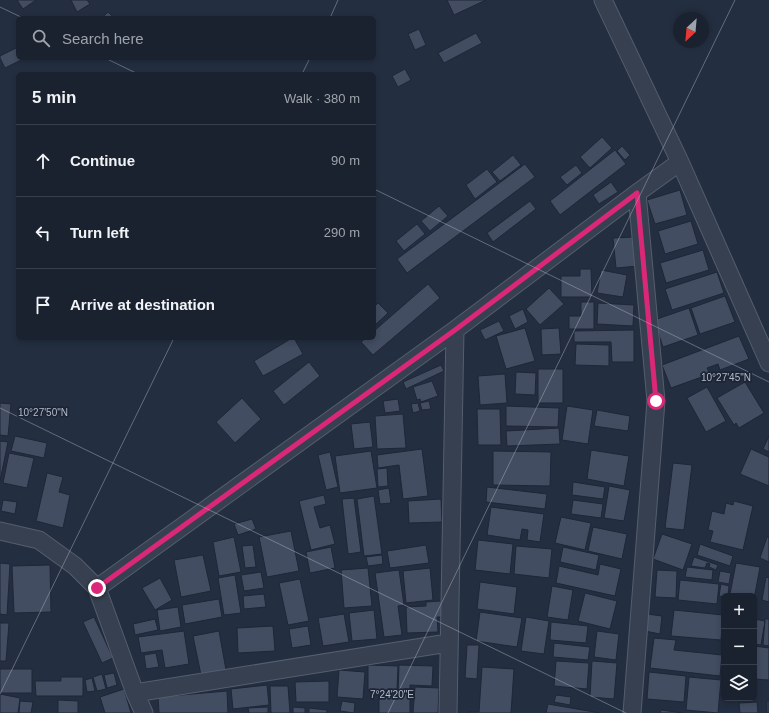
<!DOCTYPE html>
<meta charset="utf-8">
<style>
:root{--surface:#1a2230;--page:#232a38;--text:#f1f3f6;--muted:#9fa4ab;--line:#383f4c}
body{margin:0;font-family:Arial,sans-serif;background:var(--page);color:var(--text)}
.controls{position:absolute;right:12px;bottom:12px;display:grid;overflow:hidden;border-radius:6px;box-shadow:0 2px 6px #0003}
.controls button{width:36px;height:36px;display:grid;place-items:center;padding:0;border:0;border-bottom:1px solid var(--line);background:var(--surface);color:var(--text);font:20px sans-serif}
.compass{position:absolute;left:673px;top:12px;width:36px;height:36px;border-radius:50%;background:var(--surface);box-shadow:0 2px 6px #0003;rotate:206deg}
.stop{position:absolute;width:12px;height:12px;margin:-9px;border:3px solid #db2777;border-radius:50%;background:#fff}
.stop.end{background:#db2777;border-color:#fff;box-shadow:0 1px 4px #0008}
.list{margin:0;padding:0;list-style:none}
h2{display:flex;justify-content:space-between;align-items:center;height:52px;margin:0;padding:0 16px;font-size:17px}
h2 small{font-size:13px;font-weight:400;color:var(--muted)}
.list li{display:grid;grid-template-columns:26px 1fr auto;gap:12px;align-items:center;box-sizing:border-box;height:72px;padding:0 16px;border-top:1px solid var(--line)}
.list b{display:block;font-size:15px;white-space:nowrap}
.list em{font-size:13px;font-style:normal;color:var(--muted)}
.icon{flex:none;width:22px;height:22px;fill:none;stroke:currentColor;stroke-width:2;stroke-linecap:round;stroke-linejoin:round}
.map{position:relative;flex:none;width:769px;height:713px;overflow:hidden}
.search{position:absolute;background:var(--surface);box-shadow:0 2px 6px #0003;left:16px;top:16px;width:360px;height:44px;display:flex;align-items:center;gap:10px;box-sizing:border-box;padding:0 14px;border-radius:6px;color:var(--muted);font-size:15px}
.panel{position:absolute;background:var(--surface);box-shadow:0 2px 6px #0003;left:16px;top:72px;width:360px;height:268px;border-radius:6px}
.map>svg:first-child{display:block}
.building{fill:#424d62;stroke:#1e2737}
.lines{fill:none;stroke-linecap:round;stroke-linejoin:round}
.minor-casing{stroke:#555e6d;stroke-width:19}
.minor{stroke:#374050;stroke-width:17}
.route{stroke:#db2777;stroke-width:5}
.ticks{fill:none;stroke:#b3bbca;stroke-width:1;stroke-opacity:0.45}
.ticks-label{font-size:10px;text-anchor:middle;fill:#b3bbca;stroke:#1c2535;stroke-width:3.5;stroke-linejoin:round;paint-order:stroke}
</style>
<div class="map">
<svg width="769" height="713" viewBox="0 0 769 713">
<rect width="100%" height="100%" fill="#232e40"/>
<path class="building" d="M17,0H36L23,9Z
M71,0H87L90,4L77,12Z
M447,0H486L454,15Z
M108,12L114,18H102Z
M419,29L426,45L415,50L408,34Z
M476,33L482,43L444,63L438,53Z
M18,47V58H25L5,68L0,58V56Z
M405,69L411,80L398,87L392,76Z
M602,137L612,148L590,168L580,157Z
M622,146L630,155L625,160L617,151Z
M615,150L626,164L560,215L550,201Z
M513,155L521,165L500,181L492,172Z
M525,164L535,177L407,273L397,259Z
M576,165L582,173L567,185L560,177Z
M487,169L497,182L475,199L466,185Z
M611,182L618,192L599,204L593,195Z
M680,190L687,215L655,224L647,200Z
M530,201L536,209L493,242L487,233Z
M439,206L448,216L430,231L421,221Z
M691,221L698,244L665,254L658,231Z
M417,224L425,234L404,251L396,241Z
M635,237L638,266L616,268L613,238Z
M703,250L709,270L666,283L660,263Z
M580,269H591L592,297H561V276H580Z
M601,270L627,275L623,297L597,293Z
M717,272L724,293L672,310L665,289Z
M428,284L440,298L373,355L361,342L366,338H374V331Z
M549,288L564,304L540,325L526,309Z
M725,296L735,322L700,334L691,308Z
M581,302H594V329H569V316H581Z
M378,303L388,313L374,326V307Z
M598,303L634,305L633,326L597,324Z
M689,308L698,335L663,347L654,320Z
M523,309L528,322L515,329L509,316Z
M499,321L504,331L485,340L480,330Z
M525,328L535,361L506,369L496,336Z
M559,328L561,354L542,355L541,329Z
M634,330V362H612L611,342H574V331Z
M739,336L749,359L720,370L718,364L707,368L710,374L671,388L662,365Z
M292,338H294L303,354L263,376L254,361Z
M576,344L609,345V366L575,365Z
M309,362L320,376L284,405L273,391Z
M441,365L444,371L406,389L403,382Z
M538,369H563V403H538Z
M516,372L536,373L535,395L515,394Z
M505,374L507,403L480,405L478,376Z
M432,381L438,396L421,402L420,399L417,400L413,387Z
M745,382L764,413L739,428L736,423L734,425L717,398Z
M707,387L726,421L706,432L687,398Z
M242,398L261,419L235,443L216,422Z
M398,399L400,411L385,413L383,401Z
M429,401L431,409L422,410L420,403Z
M0,403L11,404L8,436L0,435Z
M418,403L420,411L413,413L411,404Z
M506,406L559,408L558,427L506,426Z
M567,406L593,410L588,444L562,440Z
M477,409H500L501,445H478Z
M597,410L630,416L628,431L594,426Z
M403,414L406,448L377,449L375,416Z
M370,422L373,447L354,449L351,424Z
M559,428L560,444L507,446L506,431Z
M15,436L47,443L44,458L11,451Z
M769,436V452L763,449Z
M0,441L8,442L0,481Z
M422,449L428,496L403,499L399,465L378,468L377,455Z
M751,449L769,457V486L740,474Z
M591,450L629,456L624,486L587,479Z
M371,451L377,488L340,493L335,456Z
M493,451L551,452L550,486L493,485Z
M330,452L338,487L326,490L318,455Z
M9,453L34,458L27,488L3,483Z
M673,463L692,465L684,530L665,528Z
M387,468L388,486L378,487L377,469Z
M47,473L63,477L59,492L70,495L63,528L36,521Z
M573,482L605,487L603,499L572,495Z
M609,486L630,490L624,521L604,518Z
M487,487L547,494L545,509L486,502Z
M389,488L391,503L380,504L378,490Z
M324,495L326,504L314,507L320,528L330,525L335,544L311,550L299,501Z
M374,496L382,554L364,556L357,499Z
M354,498L361,552L348,554L342,499Z
M441,499L442,522L409,523L408,501Z
M3,500L17,502L15,514L1,511Z
M573,500L603,504L601,518L571,514Z
M734,501L753,506L743,550L710,542L713,531L708,530L712,511L724,514L726,503L733,505Z
M491,507L544,514L540,542L527,540L528,530L522,529L520,540L487,535Z
M561,517L591,523L585,550L555,543Z
M252,519L256,529L238,535L234,524Z
M593,527L627,534L622,559L588,551Z
M291,531L299,571L267,577L259,537Z
M662,534L692,544L683,570L653,559Z
M234,537L241,572L219,576L213,542Z
M767,537L769,538V562L760,558Z
M478,540L513,544L510,574L475,570Z
M700,544L733,556L730,566L697,555Z
M253,545L256,567L245,568L242,546Z
M426,545L429,563L390,568L387,551Z
M516,546L552,549L549,578L514,574Z
M331,547L335,568L310,573L306,552Z
M563,547L599,555L596,570L560,562Z
M203,555L211,591L181,597L174,560Z
M382,555L383,564L368,566L366,557Z
M694,557L718,565L716,570L709,567L710,564L707,563L705,568L691,566Z
M0,563L10,564L7,615L0,614Z
M736,563L760,567L754,599V596H739L730,594Z
M600,564L621,569L615,596L556,583L559,566L598,575Z
M50,565L51,612L14,613L12,566Z
M687,567L713,570L712,580L685,577Z
M368,568L372,606L344,608L341,570Z
M430,568L433,600L406,603L403,571Z
M399,570L404,605L398,606L402,635L384,637L375,573Z
M657,570L677,571L676,598L655,597Z
M720,571L731,573L729,584L718,582Z
M261,572L264,588L244,591L241,575Z
M235,575L241,613L224,615L218,578Z
M766,577L769,578V602L762,600Z
M160,578L172,600L155,610L142,588Z
M300,579L309,621L288,625L279,583Z
M680,580L719,584L717,604L678,600Z
M480,582L517,587L514,614L477,609Z
M721,584L729,586L728,596H724V597L719,596Z
M552,586L573,590L568,620L547,617Z
M585,593L617,601L610,629L578,621Z
M264,594L266,607L244,609L243,596Z
M219,599L222,617L185,624L182,605Z
M441,601L442,617H437L438,632L407,633L406,607L426,606V602Z
M178,607L181,627L160,631L157,610Z
M374,610L377,639L352,641L349,613Z
M674,610L723,615L721,640L671,636Z
M480,612L522,618L517,647L476,641Z
M344,614L349,642L323,646L318,618Z
M647,614L662,616L660,634L645,631Z
M94,617L113,658L102,663L83,622Z
M526,617L549,621L544,654L521,651Z
M155,619L158,630L135,635L133,624Z
M754,619L765,621L761,645L754,644Z
M765,619H769V646L763,645Z
M551,622L588,626L586,643L550,640Z
M0,623H9L6,661H0Z
M273,626L275,651L238,653L237,628Z
M308,626L311,645L292,648L289,629Z
M184,631L189,664L165,668L162,650L141,653L138,637Z
M219,631L226,670L201,675L193,636Z
M597,631L619,634L616,660L594,657Z
M654,638L676,640L674,650L722,655L720,676L650,668Z
M554,643L590,647L588,660L553,657Z
M467,645H479L477,679L465,678Z
M754,646L769,648V680L754,679Z
M156,653L159,667L146,669L144,655Z
M556,661L589,663L587,689L554,686Z
M592,661L617,663L614,699L590,697Z
M368,665L398,666L397,690H368Z
M399,665L433,666L432,686L410,685V713H379V692L398,693Z
M482,667L514,669L511,713H469V712H479Z
M0,669H32V693H0Z
M339,670L365,672L363,699L337,697Z
M649,672L686,676L684,702L647,699Z
M114,673L117,685L107,688L104,675Z
M102,674L106,689L97,691L93,677Z
M61,677H83V696H36L35,681H61Z
M689,677L721,680L718,713L686,710Z
M92,678L95,691L87,692L85,680Z
M329,681V702H296L295,682Z
M267,685L269,705L233,709L231,689Z
M270,686H288L290,713H271Z
M415,687L439,688L438,713H413Z
M124,689L131,713H105L100,697Z
M227,691L228,713H159L158,697Z
M0,694L20,698L18,713H0Z
M556,695L571,697L570,705L554,702Z
M58,700L78,701V713H58Z
M20,701L33,702L31,713H19Z
M342,701L355,703L354,713L340,711Z
M767,701H769V713H767Z
M757,702L758,713H740L739,703Z
M548,704L600,713H546Z
M268,707V713H249L248,708Z
M293,707L305,708V713H293Z
M309,708L327,710V713H309Z
M661,710L683,713H660Z"/>
<g class="lines">
<g class="minor-casing">
<path id="minor" d="M603,0L680,162L769,363
M0,531L39,540L75,566L97,588L135,693L144,713
M97,588L455,330L637,193L680,162
M135,693L448,643
M448,713L455,330
M632,713L656,401L637,193"/>
</g>
<use href="#minor" class="minor"/>
</g>
<g class="lines">
<path class="route" d="M97,588L455,330L637,193L656,401"/>
</g>
<path class="ticks" d="M0,7L23,18M330,18L338,0M105,58L138,74M302,74L310,58M374,189L769,382M0,408L626,713M0,694L174,338M388,713L735,0"/>
<g class="ticks-label">
<text x="726" y="381">10°27'45"N</text>
<text x="43" y="416">10°27'50"N</text>
<text x="392" y="698">7°24'20"E</text>
</g>
</svg>
<div class="controls">
<button>+</button>
<button>−</button>
<button><svg class="icon" aria-label="layers" viewBox="0 0 24 24"><path d="M12 4l9 5-9 5-9-5zM3 14l9 5 9-5"/></svg></button>
</div>
<svg class="compass" viewBox="-18 -18 36 36"><path d="M0-13l5 13h-10z" fill="#e53935"/><path d="M0 13l5-13h-10z" fill="#9fa4ab"/></svg>
<div class="stop" style="left:656px;top:401px"></div>
<div class="stop end" style="left:97px;top:588px"></div>
<div class="search"><svg class="icon" aria-label="search" viewBox="0 0 24 24"><circle cx="10" cy="10" r="6"/><path d="M15 15l6 6"/></svg>Search here</div>
<section class="panel">
<h2>5 min<small>Walk · 380 m</small></h2>
<ul class="list">
<li><svg class="icon" aria-label="ahead" viewBox="0 0 24 24"><path d="M12 20V5M6 11l6-6 6 6"/></svg><div><b>Continue</b></div><em>90 m</em></li>
<li><svg class="icon" aria-label="left" viewBox="0 0 24 24"><path d="M17 20v-9H6M10 6l-5 5 5 5"/></svg><div><b>Turn left</b></div><em>290 m</em></li>
<li><svg class="icon" aria-label="arrive" viewBox="0 0 24 24"><path d="M6 21V4h12l-3 4 3 4H6"/></svg><div><b>Arrive at destination</b></div></li>
</ul>
</section>
</div>
